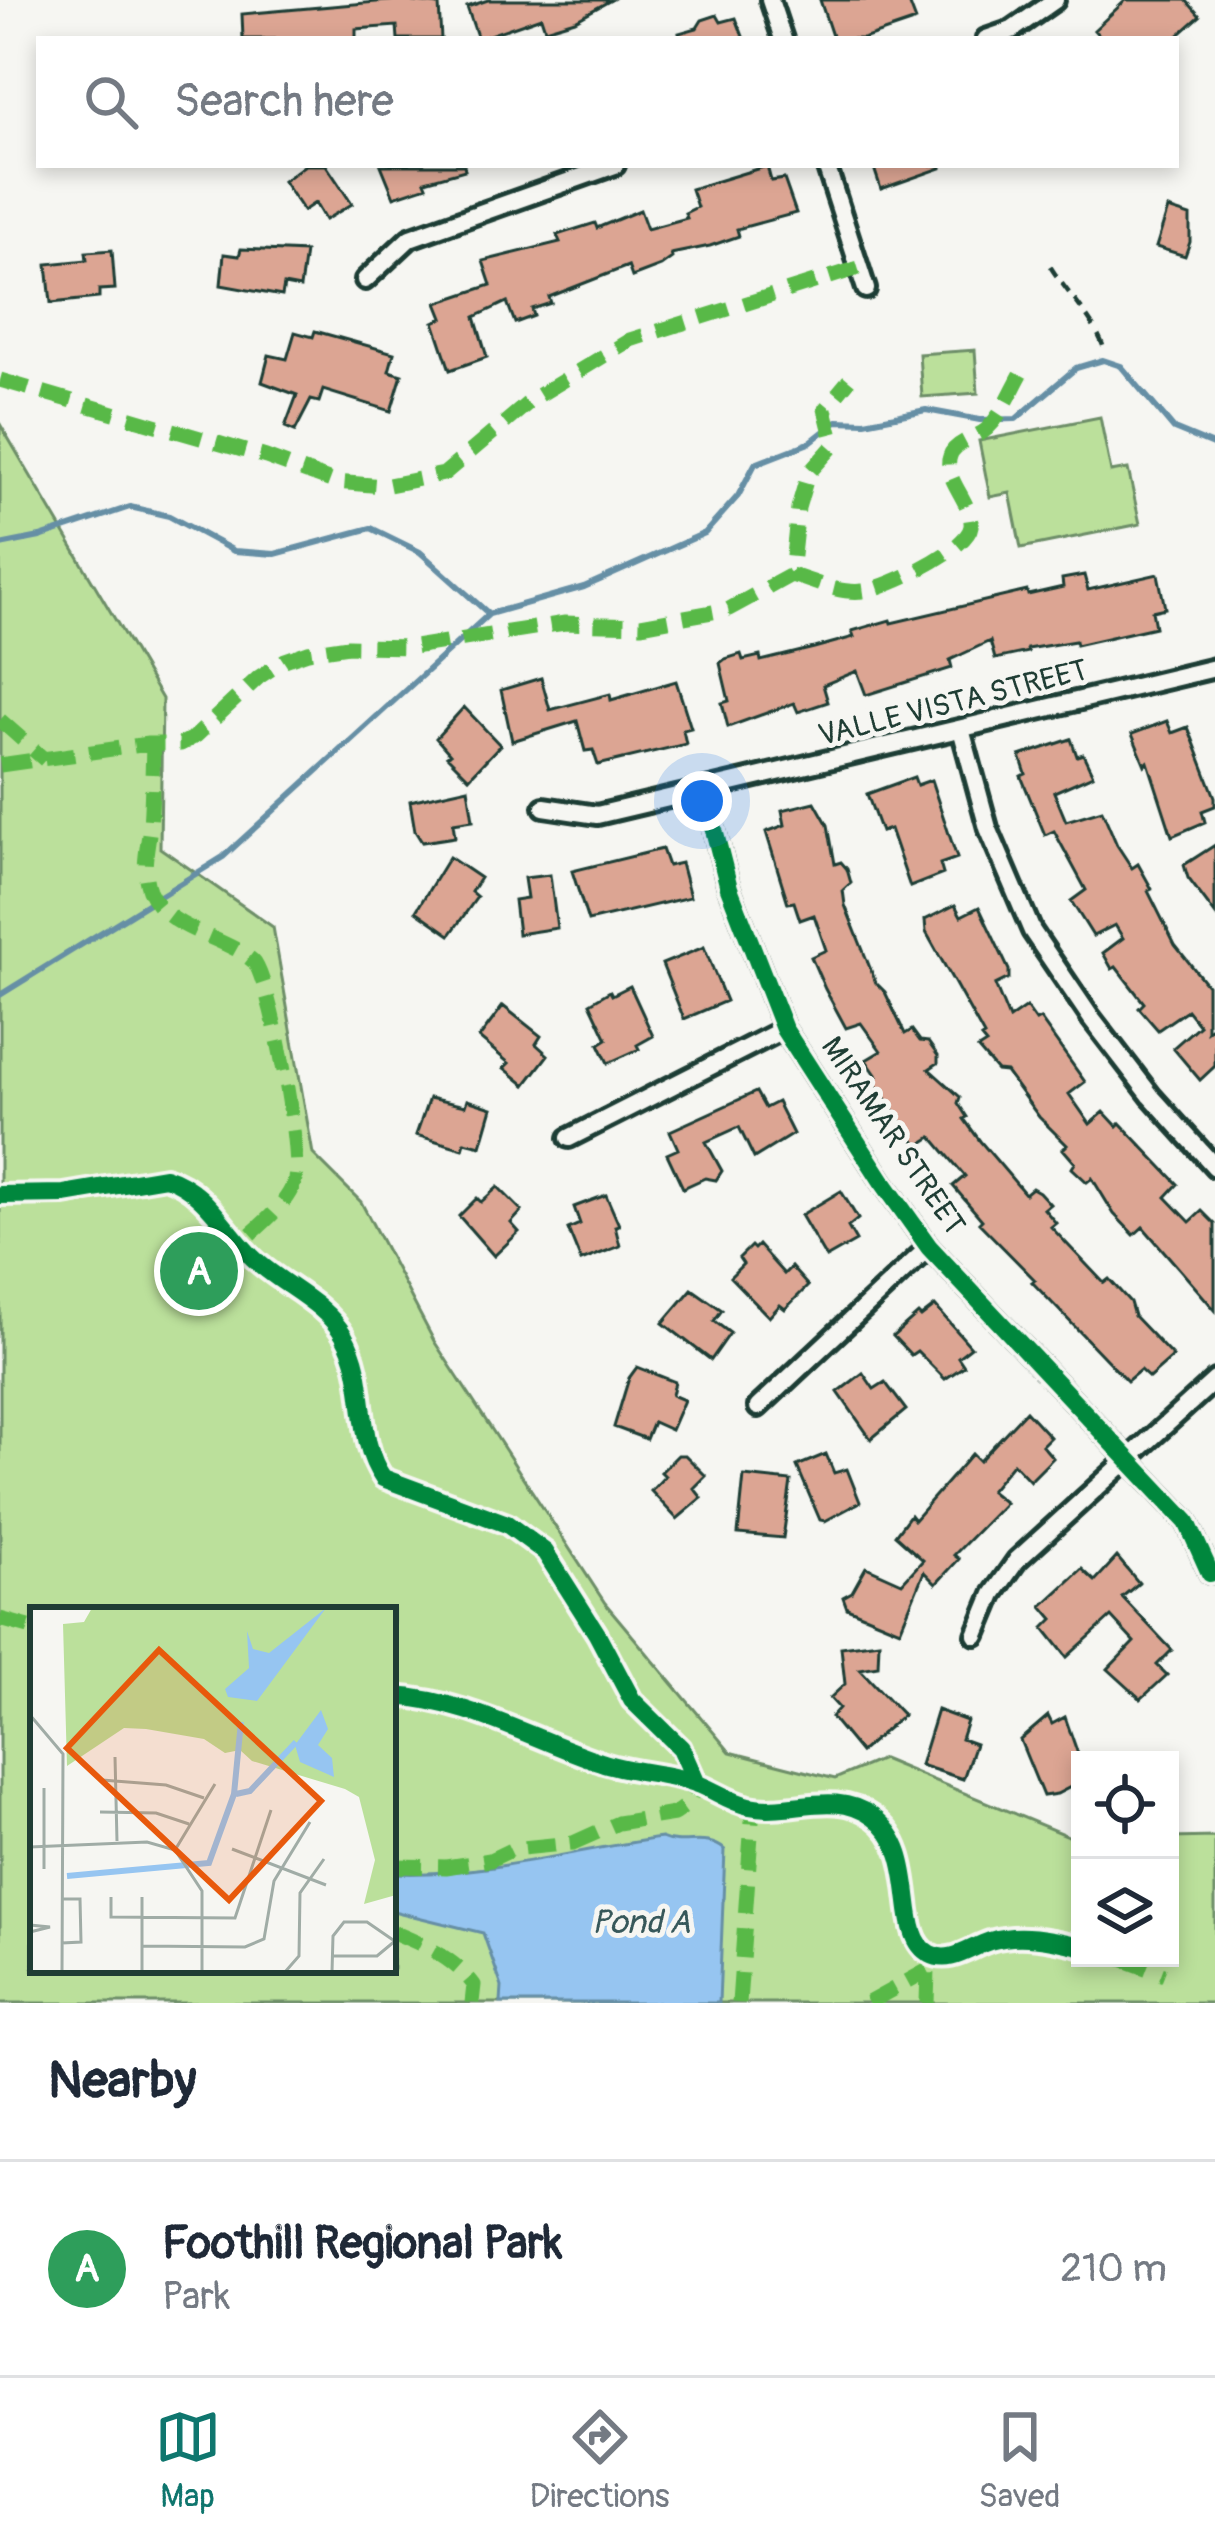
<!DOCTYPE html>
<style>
:root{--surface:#fff;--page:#f2f2f3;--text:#1f2937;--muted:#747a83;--line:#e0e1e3;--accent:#0f766e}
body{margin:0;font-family:Pangolin,sans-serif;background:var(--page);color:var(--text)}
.controls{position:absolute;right:36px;bottom:36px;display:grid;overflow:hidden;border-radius:0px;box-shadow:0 6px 18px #0003}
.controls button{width:108px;height:108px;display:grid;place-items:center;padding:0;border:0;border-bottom:3px solid var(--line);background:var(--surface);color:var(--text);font:60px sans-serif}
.you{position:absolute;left:702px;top:801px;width:42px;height:42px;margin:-30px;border:9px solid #fff;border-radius:50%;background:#1a73e8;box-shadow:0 0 0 18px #1a73e833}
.badge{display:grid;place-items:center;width:78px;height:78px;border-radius:50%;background:var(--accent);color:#fff;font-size:39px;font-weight:700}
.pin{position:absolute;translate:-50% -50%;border:6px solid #fff;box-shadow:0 3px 12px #0006}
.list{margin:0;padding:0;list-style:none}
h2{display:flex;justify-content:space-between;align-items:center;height:156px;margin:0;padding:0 48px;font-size:51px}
h2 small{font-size:39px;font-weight:400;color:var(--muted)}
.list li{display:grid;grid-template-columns:78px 1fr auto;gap:36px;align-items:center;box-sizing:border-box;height:216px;padding:0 48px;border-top:3px solid var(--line)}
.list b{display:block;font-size:45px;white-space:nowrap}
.list p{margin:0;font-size:39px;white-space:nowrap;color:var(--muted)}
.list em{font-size:39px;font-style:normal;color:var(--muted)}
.icon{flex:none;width:66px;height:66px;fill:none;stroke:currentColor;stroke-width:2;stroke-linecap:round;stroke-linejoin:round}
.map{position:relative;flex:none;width:1215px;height:2003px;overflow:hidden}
.search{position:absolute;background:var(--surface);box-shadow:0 6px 18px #0003;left:36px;right:36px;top:36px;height:132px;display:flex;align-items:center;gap:30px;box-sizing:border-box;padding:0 42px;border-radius:0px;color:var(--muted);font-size:45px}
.sheet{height:372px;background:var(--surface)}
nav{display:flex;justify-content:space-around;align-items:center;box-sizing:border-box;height:168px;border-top:3px solid var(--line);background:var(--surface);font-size:33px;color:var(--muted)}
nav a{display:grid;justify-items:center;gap:6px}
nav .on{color:var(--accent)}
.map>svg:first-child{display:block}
.green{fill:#bbe09b;stroke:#6d8e68;stroke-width:3;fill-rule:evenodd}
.water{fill:#96c5f1;stroke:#668fa5;stroke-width:3}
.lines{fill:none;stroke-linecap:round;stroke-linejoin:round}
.stream{stroke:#668fa5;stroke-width:6}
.building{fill:#dca593;stroke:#1f3d34;stroke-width:3}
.street-casing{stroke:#1f3d34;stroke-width:26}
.path{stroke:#1f3d34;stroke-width:4.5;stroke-dasharray:12 9;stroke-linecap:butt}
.street{stroke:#f6f6f2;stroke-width:16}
.quiet{stroke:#58b947;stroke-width:15;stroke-dasharray:30 15;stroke-linecap:butt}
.cycleway-casing{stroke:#f6f6f2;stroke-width:26}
.cycleway{stroke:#00873e;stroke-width:18}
.labels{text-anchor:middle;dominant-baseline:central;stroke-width:10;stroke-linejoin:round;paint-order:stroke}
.street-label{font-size:30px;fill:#1f3d34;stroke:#f6f6f2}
.water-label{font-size:33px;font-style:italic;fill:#37585a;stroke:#f6f6f2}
.inset-river{fill:none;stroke:#96c5f1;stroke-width:6}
.inset-road{fill:none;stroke:#a0aca6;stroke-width:3}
.view{fill:#e8590c;fill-opacity:0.15;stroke:#e8590c;stroke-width:6}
.inset-edge{fill:none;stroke:#1f3d34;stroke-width:6}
</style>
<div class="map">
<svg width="1215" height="2003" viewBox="0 0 1215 2003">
<rect width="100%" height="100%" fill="#f6f6f2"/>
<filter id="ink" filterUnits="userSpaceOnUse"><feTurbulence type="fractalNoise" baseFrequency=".00833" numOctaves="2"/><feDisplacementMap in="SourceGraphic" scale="24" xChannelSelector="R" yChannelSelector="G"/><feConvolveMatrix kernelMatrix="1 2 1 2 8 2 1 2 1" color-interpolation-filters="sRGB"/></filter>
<g filter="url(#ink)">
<path class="green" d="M975,350L978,393L922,397L919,354Z
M1100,417L1111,472L1128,469L1140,524L1021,548L1010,493L990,497L979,441Z
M0,424L162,699L160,848L273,927L313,1154L361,1202L434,1341L605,1603L730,1752L835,1779L882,1759L1080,1841V1958H1170V1838L1215,1837V2003H0ZM33,1610H393V1970H33Z"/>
<path class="water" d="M661,1838C683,1848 706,1833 725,1850L719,2003H501L502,1987L483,1933L393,1911V1873C483,1877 572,1850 661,1838Z"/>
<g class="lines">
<path class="stream" d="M0,545L40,537L130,507L169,516L234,551L275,554L371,528L420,552L489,614
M0,995L223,857L489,614L584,587L705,533L738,496L755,464L809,443L837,421L865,422L926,410L980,420L1016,419L1076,368L1103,360L1121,366L1174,429L1215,446"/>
</g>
<path class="building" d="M399,0L439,5L441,39H398L397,26L356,29V39H243L242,14Z
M488,0H611L575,20L545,29L541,17L478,39L467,7Z
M820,0H908L916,21L863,39H833Z
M1126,0H1186L1200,16L1174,39H1102L1094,30Z
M717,15L721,22L736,18L744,39H680L679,33L697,28L702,20Z
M305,165H326L352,204L325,220L315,203L303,211L283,181Z
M381,165H464L465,170L425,181L427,186L394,197Z
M873,165H941V168L881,189Z
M767,166L771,181L784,179L796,213L737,229L739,236L710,246L671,254L672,258L661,266L632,277L628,266L549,297L551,303L532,309L534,316L515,323L507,302L475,317L487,357L450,370L434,322L443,318L437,303L491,285L483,261L560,242L557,235L595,223L597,228L640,210L647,229L687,218L685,213L697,207L691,189Z
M1168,209L1190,216V242L1185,256L1156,247Z
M241,249L305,252L300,288L284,285L282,296L221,285L224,254L239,256Z
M112,250L115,289L99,290V298L51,303L47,264L87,260L86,252Z
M315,331L394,353L389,371L402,375L391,411L323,390L319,402L311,400L295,431L285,427L297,395L262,382L269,355L287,359L295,332L313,337Z
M1158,574L1165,608L1152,611L1155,627L1076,645L1075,641L1027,649L1028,652L995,659L990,641L950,660L952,668L866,695L857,671L823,685L828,702L798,712L794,703L728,727L722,703L729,701L720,663L725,659L741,654L743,660L760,656L761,661L814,648L854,637L852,631L890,620L891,623L1027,591L1028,595L1063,587L1062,579L1084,575L1088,590Z
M541,678L550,710L610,694L611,700L676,681L691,728L683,730L686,744L598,765L593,750L585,751L577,721L512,741L501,690Z
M464,707L500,745L469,778L447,756L450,754L436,738Z
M1167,721L1172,733L1188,727L1215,797V806L1202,811L1205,822L1172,836L1148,762L1145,765L1132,734Z
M1071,739L1077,756L1083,754L1093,775L1054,792L1066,821L1102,810L1117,845L1132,868L1138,864L1152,889L1148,891L1175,945L1207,985V1031L1215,1024V1066L1200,1080L1173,1048L1199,1025L1187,1010L1158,1030L1139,1008L1144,1003L1116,967L1112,969L1103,953L1123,938L1115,925L1093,936L1071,901L1086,890L1054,831L1045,835L1021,776L1026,774L1020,756Z
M914,777L917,785L931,780L957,858L940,864L943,874L910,887L890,829L881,832L867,794Z
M468,788L473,820L453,823L455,837L422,842L415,831L410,801Z
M815,802L828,825L835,864L841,862L847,869L851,883L843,890L845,905L876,983L885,992L905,1034L912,1030L920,1041L928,1042L938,1056V1063L929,1069L960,1097L958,1103L967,1117L964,1119L980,1141L1025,1194L1032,1188L1039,1192L1050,1204L1044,1209L1056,1223L1051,1227L1104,1283L1109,1279L1130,1302L1134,1316L1173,1357L1149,1378L1140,1370L1127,1381L1032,1282L1035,1280L979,1223L982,1220L953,1186L965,1176L932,1137L918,1146L872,1079L877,1076L866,1060L881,1051L861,1023L846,1028L825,989L811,957L826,950L814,915L800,920L794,902L788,903L766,832L785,825L782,810Z
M1215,845V914L1188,878L1184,865Z
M662,849L668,866L681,863L690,897L588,921L572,871Z
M449,857L480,878L471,892L477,897L450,935L416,911Z
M550,875L557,928L518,934L514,900L527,898L524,878Z
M955,905L961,916L979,907L1009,970V978L995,985L1009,1019L1026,1007L1036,1021L1040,1019L1085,1082L1069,1094L1090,1124L1104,1112L1117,1126L1120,1123L1178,1184L1166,1197L1190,1222L1202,1211L1215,1224V1310L1143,1227L1134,1235L1114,1214L1092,1178L1087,1182L1072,1168L1075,1163L1063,1149L1067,1145L1039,1117L1006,1072L997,1071L978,1049L986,1044L981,1038L984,1036L926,932L925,920Z
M704,947L726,1001L684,1019L662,964Z
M630,986L653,1036L637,1045L639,1049L608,1063L599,1044L607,1039L590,1003L610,991L612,995Z
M503,1006L541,1036L536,1044L548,1055L525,1085L504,1068L509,1063L479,1038Z
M756,1092L765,1108L777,1102L793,1134L754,1158L739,1127L706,1142L722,1171L716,1180L705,1178L683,1188L667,1154L678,1149L670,1131Z
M429,1098L465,1106L467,1100L492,1108L481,1146L465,1142L463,1149L416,1135Z
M498,1187L522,1211L511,1223L519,1232L494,1256L459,1216L477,1198L481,1202Z
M841,1191L858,1219L848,1227L856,1241L826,1258L801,1215Z
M606,1195L619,1225L615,1226L620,1246L581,1261L568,1229L580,1224L574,1207Z
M758,1245L784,1274L791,1267L808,1286L785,1309L780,1305L769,1317L730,1277L743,1264L739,1258L751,1246L754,1249Z
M692,1289L722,1310L714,1321L730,1333L711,1360L663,1323Z
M935,1306L971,1347L958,1357L964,1366L945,1379L917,1351L911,1355L893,1336L918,1314L921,1317Z
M637,1367L675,1382L672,1395L684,1400L671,1430L653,1422L646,1439L614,1427L629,1378Z
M863,1373L874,1389L885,1382L906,1410L871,1439L838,1392Z
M1026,1411L1050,1437L1042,1445L1053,1458L1030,1481L1013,1463L990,1491L1005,1503L954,1555L959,1559L936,1584L924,1572L900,1630L847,1608L843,1597L852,1592L866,1567L902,1583L923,1560L895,1535L910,1515L914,1520L972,1454L979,1461Z
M826,1454L834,1473L847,1469L860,1502L825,1521L820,1520L797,1466Z
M678,1455H685L706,1476L694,1488L702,1498L677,1519L651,1491L665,1476L661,1472Z
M744,1476L791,1481L783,1538L738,1534Z
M1117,1557L1139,1583L1122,1597L1172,1650L1157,1665L1167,1675L1141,1699L1108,1669L1134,1642L1111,1617L1067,1657L1044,1628L1053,1619L1042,1606L1082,1569L1095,1581Z
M879,1642L878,1666L860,1669L903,1715L860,1752L831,1717L839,1708L830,1698L845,1684L841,1647Z
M937,1710L967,1721L961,1739L975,1744L963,1779L920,1765Z
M1048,1716L1052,1724L1065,1717L1080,1760V1782L1057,1794L1043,1796L1020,1740Z"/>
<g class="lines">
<g class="street-casing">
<path id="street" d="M770,0L783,39
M986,39L1012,30L1055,0
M826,165L866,289
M365,280L410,238L615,165
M961,729L988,828L1032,931L1091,1018L1151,1096L1215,1167
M704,791L729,888L784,1029L882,1181L929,1247L1187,1522L1210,1573
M544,807L597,815L1215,668
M569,1138L784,1029
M758,1407L929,1247
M976,1635L993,1594L1017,1560L1215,1380"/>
</g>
<path class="path" d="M1050,266C1065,291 1097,323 1104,349"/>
<use href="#street" class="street"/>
<path class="quiet" d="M0,380L266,457L334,482L384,486L444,474L533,399L630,340L859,268
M791,575C813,581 839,594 863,591C886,588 968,550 971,526C973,503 942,478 950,456C954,442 977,438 987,429C1002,415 1011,392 1021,374
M0,720L45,760
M153,744C152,771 152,799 150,826C148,847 141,869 149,890C166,931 222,934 253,961C270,976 304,1160 294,1183C285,1207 258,1227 240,1244
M0,765L148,744H181L196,736L259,677L285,660L308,652L348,646L414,647L565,623L641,625L729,609L791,575L798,508L808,474L834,445L825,409L849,380
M0,1619L33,1628
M393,1866L446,1867L490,1860L513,1849L573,1843L618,1823L674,1814L688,1804L697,1784L693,1774
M393,1932C424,1945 453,1957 474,1985L472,2003
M1119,1958L1164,1975
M739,2003L753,1807
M868,2003L928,1970
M927,2003L928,1970L933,1961"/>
<g class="cycleway-casing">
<path id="cycleway" d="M704,791L729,888L784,1029L882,1181L929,1247L1187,1522L1210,1573
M0,1195L64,1194L165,1177C205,1189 224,1230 253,1258C281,1285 324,1301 344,1336C370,1380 354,1437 383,1478L507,1524L545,1552L597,1634L632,1700L681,1748L697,1784
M393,1696C468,1700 531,1739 601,1762C632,1773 668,1772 698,1784C716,1791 730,1802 749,1806C790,1815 834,1788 873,1817C924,1853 893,1935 930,1954C950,1965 971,1947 990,1941C1019,1932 1051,1939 1080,1946"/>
</g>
<use href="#cycleway" class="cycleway"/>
</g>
</g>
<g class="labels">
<g class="street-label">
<text transform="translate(953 703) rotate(-14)">VALLE VISTA STREET</text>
<text transform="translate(893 1136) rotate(56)">MIRAMAR STREET</text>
</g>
<g class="water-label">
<text x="641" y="1922">Pond A</text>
</g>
</g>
<g transform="translate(30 1607)">
<rect width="366" height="366" fill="#f6f6f2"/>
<path d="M62,1H366V288L334,297L345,253L329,190L315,182L222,154L210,143L195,146L174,132L116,122L94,121L37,159L33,17L54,15Z" fill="#bbe09b"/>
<path d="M296,1L227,94L198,90L195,82L219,61L217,24L223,42L239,46ZM291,103L298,122L288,138L302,151L304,170L270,155L265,138Z" fill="#96c5f1"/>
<path class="inset-river" d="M206,187L220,184L266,135M37,269L179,256L204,187L211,115"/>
<path class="inset-road" d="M0,108L33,147L32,365M85,150L87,234M72,173L136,178L174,191M70,205L126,206L159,217M0,240L117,235L145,243L172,284V365M202,242L296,278M145,243L185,177M14,262V181M81,290V310L205,311L241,203M112,290V365M32,292H50L51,335L32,336M0,318L20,320L0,325M113,339L215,340L234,332L244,274L280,215M302,349H347L365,334M255,365L269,349L270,286L294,252M302,365L303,329L314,315H337L366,335"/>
<path class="view" d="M129,43L291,194L199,293L37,141Z"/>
<rect width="366" height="366" class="inset-edge"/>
</g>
</svg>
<div class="controls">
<button><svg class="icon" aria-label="locate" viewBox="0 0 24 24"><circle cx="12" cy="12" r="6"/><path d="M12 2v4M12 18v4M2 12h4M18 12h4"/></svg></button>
<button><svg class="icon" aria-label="layers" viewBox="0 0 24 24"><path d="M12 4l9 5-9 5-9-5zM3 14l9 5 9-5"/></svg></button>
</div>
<div class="you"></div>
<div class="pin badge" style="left:199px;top:1271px;background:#2e9e5b">A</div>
<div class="search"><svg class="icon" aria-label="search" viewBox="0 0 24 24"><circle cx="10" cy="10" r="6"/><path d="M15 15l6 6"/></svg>Search here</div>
</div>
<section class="sheet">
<h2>Nearby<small></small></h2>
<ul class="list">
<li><span class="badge" style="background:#2e9e5b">A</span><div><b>Foothill Regional Park</b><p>Park</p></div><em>210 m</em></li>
</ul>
</section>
<nav>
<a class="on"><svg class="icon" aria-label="map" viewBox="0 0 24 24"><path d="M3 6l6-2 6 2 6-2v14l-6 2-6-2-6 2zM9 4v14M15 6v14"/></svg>Map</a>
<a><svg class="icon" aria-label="directions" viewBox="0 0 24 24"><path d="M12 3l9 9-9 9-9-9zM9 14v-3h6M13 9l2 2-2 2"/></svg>Directions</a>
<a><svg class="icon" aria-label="saved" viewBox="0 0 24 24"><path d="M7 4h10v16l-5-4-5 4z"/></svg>Saved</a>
</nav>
